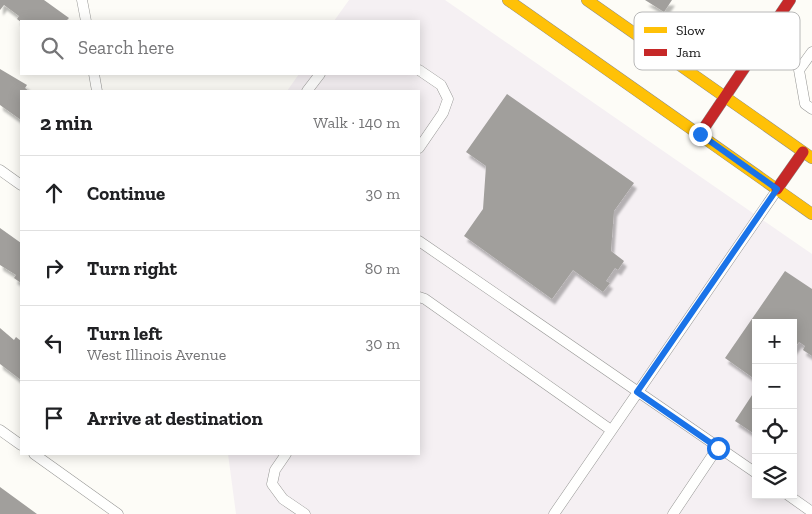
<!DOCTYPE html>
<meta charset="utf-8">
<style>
:root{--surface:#fff;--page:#f6f6f6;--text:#202124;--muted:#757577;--line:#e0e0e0}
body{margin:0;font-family:"Zilla Slab",serif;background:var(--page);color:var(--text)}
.controls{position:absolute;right:15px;bottom:15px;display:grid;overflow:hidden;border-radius:0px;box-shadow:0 2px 12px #0003}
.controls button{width:45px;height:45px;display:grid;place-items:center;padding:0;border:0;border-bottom:1px solid var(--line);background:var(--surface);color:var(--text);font:25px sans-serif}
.stop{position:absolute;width:15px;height:15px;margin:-11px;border:4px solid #1a73e8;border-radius:50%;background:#fff}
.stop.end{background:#1a73e8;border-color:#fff;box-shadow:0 1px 5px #0008}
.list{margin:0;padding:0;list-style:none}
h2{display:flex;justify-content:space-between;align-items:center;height:65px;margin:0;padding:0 20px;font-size:21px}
h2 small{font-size:16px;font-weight:400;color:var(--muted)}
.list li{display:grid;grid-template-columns:32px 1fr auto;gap:15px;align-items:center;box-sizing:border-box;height:75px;padding:0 20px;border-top:1px solid var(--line)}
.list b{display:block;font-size:19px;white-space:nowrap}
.list p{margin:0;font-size:16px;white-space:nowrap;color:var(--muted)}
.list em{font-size:16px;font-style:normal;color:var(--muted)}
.icon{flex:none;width:28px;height:28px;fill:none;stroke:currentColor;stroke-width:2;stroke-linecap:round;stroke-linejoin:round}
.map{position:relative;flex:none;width:812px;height:514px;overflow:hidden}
.search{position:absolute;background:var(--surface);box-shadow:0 2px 12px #0003;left:20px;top:20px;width:400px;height:55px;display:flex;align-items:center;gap:12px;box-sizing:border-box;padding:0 18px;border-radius:0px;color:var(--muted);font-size:19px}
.panel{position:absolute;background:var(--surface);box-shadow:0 2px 12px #0003;left:20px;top:90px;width:400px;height:365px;border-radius:0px}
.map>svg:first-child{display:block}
.industrial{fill:#f5f0f3;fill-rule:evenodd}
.building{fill:#a19f9c;filter:url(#shadow)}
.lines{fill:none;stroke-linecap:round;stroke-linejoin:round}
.lane-casing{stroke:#979795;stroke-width:11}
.slow-casing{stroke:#8e8d8b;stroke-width:12}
.jam-casing{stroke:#8e8d8b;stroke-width:12}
.lane{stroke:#fffffe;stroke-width:10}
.slow{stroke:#ffc107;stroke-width:11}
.jam{stroke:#c62828;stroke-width:11}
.route{stroke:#1a73e8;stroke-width:6}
.key{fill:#fff;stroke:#b8b8b8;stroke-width:1}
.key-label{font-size:14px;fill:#111}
</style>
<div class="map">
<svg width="812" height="514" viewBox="0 0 812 514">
<defs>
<filter id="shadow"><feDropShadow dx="3" dy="5.5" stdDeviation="1" flood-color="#0004"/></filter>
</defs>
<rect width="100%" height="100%" fill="#fdfcf7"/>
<path class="industrial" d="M349,0H445L812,254V514H236L228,454H419V91H287L299,74H419V21H334ZM756,323H793V495H756Z"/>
<path class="building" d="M0,0H44L69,18L66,21L21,22L17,19L19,16L4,5L0,10Z
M645,0H672L664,12Z
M0,69L27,85L25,88L29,91H21V120L0,105Z
M507,94L634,183L614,211L611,251L624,261L618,270L615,268L606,281L610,283L603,292L573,270L552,299L464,236L483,209L486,166L466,152Z
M0,228L21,243V283L14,278L16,275L0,265Z
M785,271L812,289V356L803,350L805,346L799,342L793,350V323H756V380L725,358Z
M0,328L14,340L16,337L21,341V380L0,364Z
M756,389V435L735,421Z
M0,487L37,514H0Z"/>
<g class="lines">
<g class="lane-casing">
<path id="lane" d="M82,0L86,21
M812,52L799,70L805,104L812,109
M419,70L441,85L448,99L443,113L419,148
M94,74L97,91
M307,91L320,74
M0,170L21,185
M419,241L756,473
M419,297L425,299L611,430
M0,430L21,445
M34,454L118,514
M286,454L275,470L272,484L283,499L305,514
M788,495L812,512
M554,514L777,190
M673,514L718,447"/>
</g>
<g class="slow-casing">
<path id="slow" d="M508,0L812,214
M587,0L812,158"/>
</g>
<g class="jam-casing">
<path id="jam" d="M700,134L790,0
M777,189L803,152"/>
</g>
<use href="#lane" class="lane"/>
<use href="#slow" class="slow"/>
<use href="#jam" class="jam"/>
</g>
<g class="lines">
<path class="route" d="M700,134L777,189L637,392L718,448"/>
</g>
<rect x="634" y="12" width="166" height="58" rx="8" class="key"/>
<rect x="644" y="27" width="23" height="6" fill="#ffc107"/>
<rect x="644" y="49" width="23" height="7" fill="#c62828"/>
<g class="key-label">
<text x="676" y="35">Slow</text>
<text x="676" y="57">Jam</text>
</g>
</svg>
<div class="controls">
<button>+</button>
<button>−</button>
<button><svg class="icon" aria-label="locate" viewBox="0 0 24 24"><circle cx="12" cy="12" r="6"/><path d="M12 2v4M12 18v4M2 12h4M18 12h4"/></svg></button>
<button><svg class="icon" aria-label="layers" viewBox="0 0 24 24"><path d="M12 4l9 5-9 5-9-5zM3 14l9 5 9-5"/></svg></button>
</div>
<div class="stop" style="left:718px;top:448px"></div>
<div class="stop end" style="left:700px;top:134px"></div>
<div class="search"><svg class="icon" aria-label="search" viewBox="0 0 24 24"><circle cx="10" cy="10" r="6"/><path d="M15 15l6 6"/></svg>Search here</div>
<section class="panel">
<h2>2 min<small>Walk · 140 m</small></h2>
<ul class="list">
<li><svg class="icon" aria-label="ahead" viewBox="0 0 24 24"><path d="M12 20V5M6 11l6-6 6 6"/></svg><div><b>Continue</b></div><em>30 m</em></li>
<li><svg class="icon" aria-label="right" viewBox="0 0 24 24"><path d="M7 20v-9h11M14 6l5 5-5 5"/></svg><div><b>Turn right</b></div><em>80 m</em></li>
<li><svg class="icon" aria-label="left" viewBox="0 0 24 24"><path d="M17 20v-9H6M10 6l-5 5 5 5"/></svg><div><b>Turn left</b><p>West Illinois Avenue</p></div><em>30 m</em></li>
<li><svg class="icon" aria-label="arrive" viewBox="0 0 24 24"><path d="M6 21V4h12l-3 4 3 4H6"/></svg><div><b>Arrive at destination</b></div></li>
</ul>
</section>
</div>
